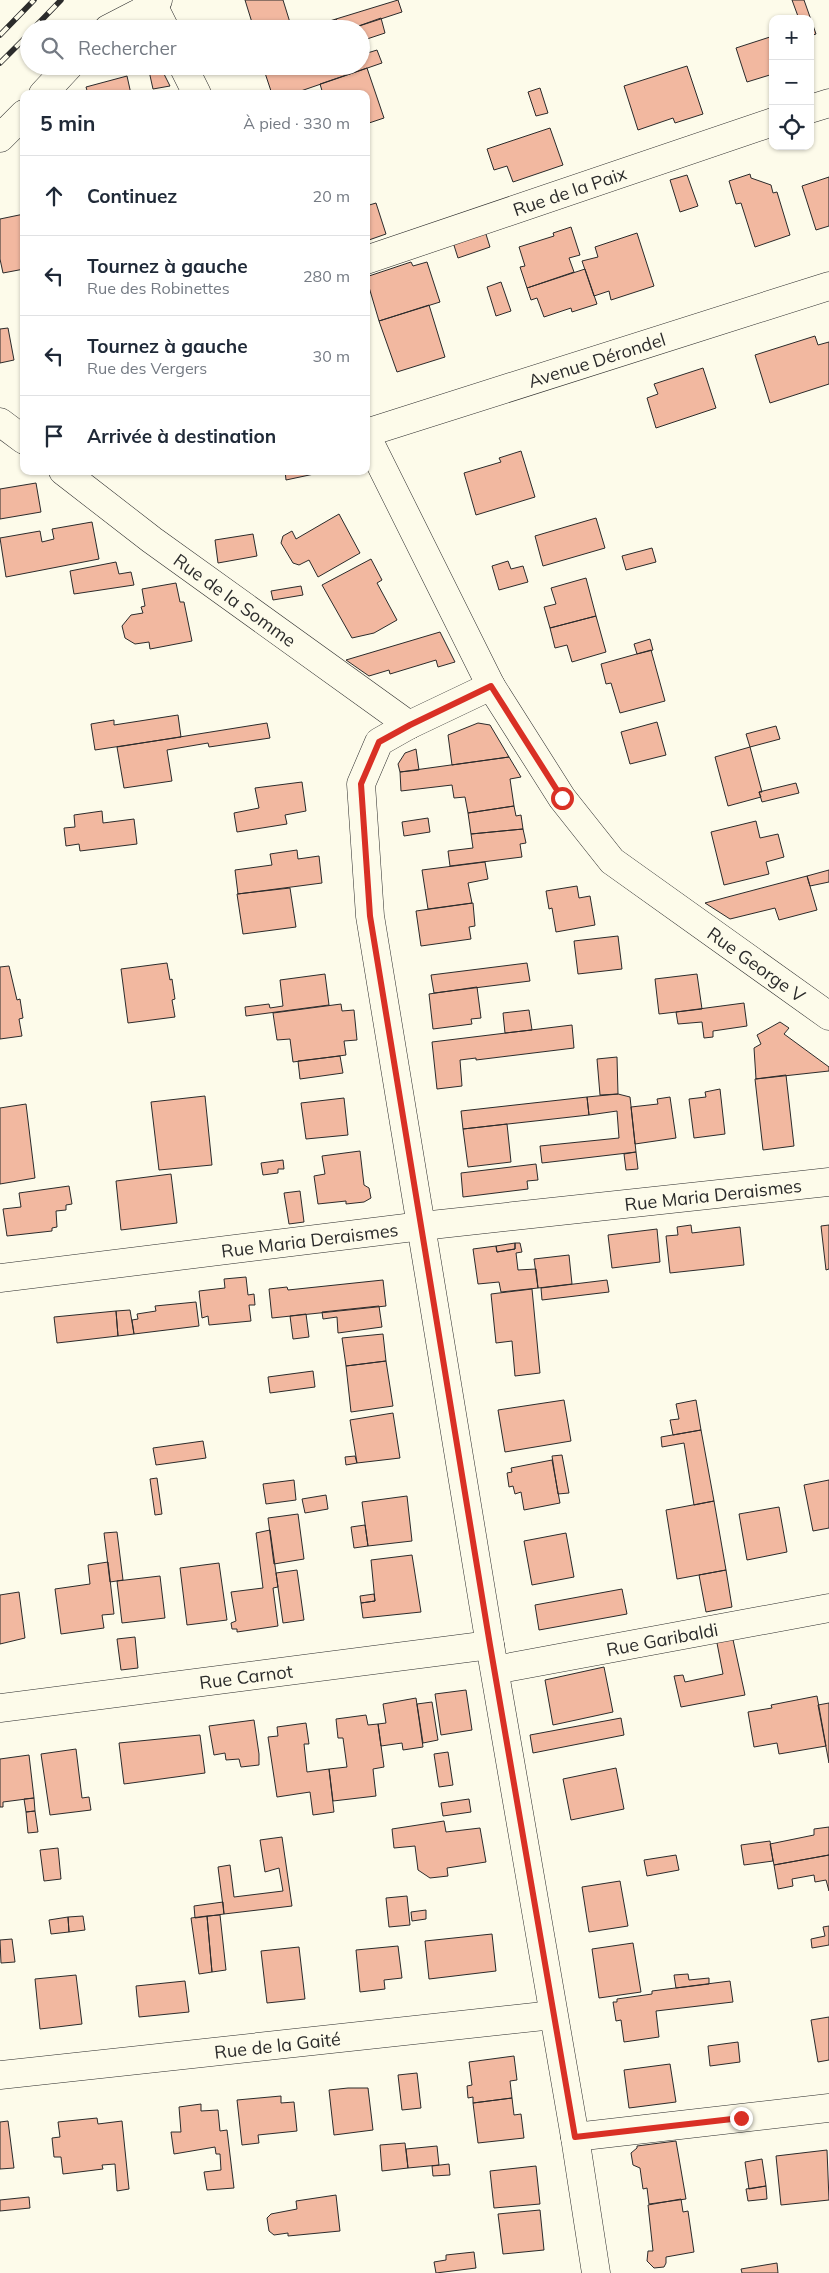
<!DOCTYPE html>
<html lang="fr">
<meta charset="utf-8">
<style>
:root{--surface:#fff;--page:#f6f6f7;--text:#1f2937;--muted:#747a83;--line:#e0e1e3}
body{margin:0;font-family:Mulish,sans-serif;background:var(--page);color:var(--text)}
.controls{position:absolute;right:15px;top:15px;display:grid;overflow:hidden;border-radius:10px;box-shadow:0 1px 4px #0004}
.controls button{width:45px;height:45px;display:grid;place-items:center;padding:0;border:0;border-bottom:1px solid var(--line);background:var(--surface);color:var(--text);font:25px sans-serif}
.stop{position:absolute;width:15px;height:15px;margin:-11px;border:4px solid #d93025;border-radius:50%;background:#fff}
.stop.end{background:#d93025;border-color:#fff;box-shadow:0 1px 5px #0008}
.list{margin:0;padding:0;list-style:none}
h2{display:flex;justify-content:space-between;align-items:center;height:65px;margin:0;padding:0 20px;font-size:21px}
h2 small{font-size:16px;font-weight:400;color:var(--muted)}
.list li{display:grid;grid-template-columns:32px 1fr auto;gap:15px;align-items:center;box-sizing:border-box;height:80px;padding:0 20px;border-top:1px solid var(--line)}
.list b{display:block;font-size:19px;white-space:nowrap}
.list p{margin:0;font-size:16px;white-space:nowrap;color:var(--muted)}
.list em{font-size:16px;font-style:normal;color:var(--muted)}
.icon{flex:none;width:28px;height:28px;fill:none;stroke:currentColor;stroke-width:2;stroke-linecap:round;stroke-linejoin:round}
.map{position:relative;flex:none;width:829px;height:2273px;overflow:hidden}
.search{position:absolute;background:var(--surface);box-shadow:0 1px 4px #0004;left:20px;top:20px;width:350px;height:55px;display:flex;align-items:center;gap:12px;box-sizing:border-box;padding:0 18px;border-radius:28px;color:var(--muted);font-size:19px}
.panel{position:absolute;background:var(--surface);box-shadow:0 1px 4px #0004;left:20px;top:90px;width:350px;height:385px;border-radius:10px}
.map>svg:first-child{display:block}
.building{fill:#f2b8a0;stroke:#2b2b2b}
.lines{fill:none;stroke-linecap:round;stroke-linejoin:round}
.minor-casing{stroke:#2b2b2b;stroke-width:29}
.minor{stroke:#fdfbea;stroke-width:28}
.rail-casing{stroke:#2b2b2b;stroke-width:5.5}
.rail{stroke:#fdfbea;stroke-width:4;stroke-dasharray:11;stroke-linecap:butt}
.route{stroke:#d93025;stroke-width:6}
.labels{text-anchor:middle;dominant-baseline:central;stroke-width:4;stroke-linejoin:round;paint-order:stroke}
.street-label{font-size:18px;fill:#2b2b2b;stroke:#fdfbea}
</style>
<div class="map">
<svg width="829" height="2273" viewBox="0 0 829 2273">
<rect width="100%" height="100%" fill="#fdfbea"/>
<path class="building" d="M245,0H283L292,29H254Z
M398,0L402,12L350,29H339L336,19Z
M792,0H804L816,34L810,36V19H799Z
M381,18L385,33L361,41V29H350Z
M336,19L339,29H304Z
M773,36V74L747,82L736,48Z
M377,50L382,63L292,94H272L265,73L284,66H314L315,71L328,66H361V55Z
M687,66L703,114L675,123L673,118L638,130L624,86Z
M161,68L170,86L153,89L149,71Z
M367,68L384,118L366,124V94H323L320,84Z
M127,76L131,94H88L86,87Z
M540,88L548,113L536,116L528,92Z
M550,128L563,165L513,182L507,166L494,170L487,149Z
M750,174L751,178L771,185L773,193L777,192L790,235L755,247L741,203L736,204L729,181Z
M687,175L698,206L680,212L670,180Z
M829,177V226L816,230L802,186Z
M376,203L386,234L366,241V206Z
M24,214V269L3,273L0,259V219Z
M571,227L580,255L569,258L574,272L527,288L520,267L525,266L519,247L554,236L553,233Z
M484,228L490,247L458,258L452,239Z
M637,233L654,286L611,300L609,291L594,296L582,261L598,257L595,247Z
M411,262L413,266L427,262L440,302L379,321L366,277Z
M585,269L597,304L572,312L571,308L544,317L537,298L531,300L527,288Z
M501,282L511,311L496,316L487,287Z
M429,305L445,357L397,372L379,321Z
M8,328L14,360L0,363V329Z
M815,336L818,345L829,342V384L770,403L755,355Z
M703,368L716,408L656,428L647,398L658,394L654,384Z
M521,451L535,497L476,515L464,473L501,462L499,458Z
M285,471H328L286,480Z
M36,483L41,512L0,519V489Z
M339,514L360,553L318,577L309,560L299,565L293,563L281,543L283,536L292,531L296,539Z
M596,518L605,548L543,566L535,536Z
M92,522L99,559L6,577L0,538L40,531L42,542L54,539L52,529Z
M253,534L257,556L218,563L215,540Z
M652,548L656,562L626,570L622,556Z
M371,559L382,580L377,583L397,620L374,633L352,638L322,585Z
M508,561L511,569L523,566L528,582L499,590L492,566Z
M116,562L119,574L131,572L134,585L74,594L70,571Z
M586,578L596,616L550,628L544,607L556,604L551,588Z
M176,583L180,602H184L192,641L150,649L149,642L135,644L125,638L122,626L131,615L143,613L141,607L145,606L142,589Z
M301,586L303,595L273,600L271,591Z
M596,616L606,652L572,662L567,645L555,648L550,628Z
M440,632L455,662L438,667L436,660L390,674L389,670L369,676L346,660Z
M650,639L653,650L637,654L634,644Z
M651,650L665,701L620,713L611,683L606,684L601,664Z
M178,715L181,737L95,750L91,724L114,720V725Z
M657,722L666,755L630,764L621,732Z
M267,723L270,738L209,747L208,743L167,750L172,781L124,788L117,747Z
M478,723L490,725L509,757L452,765L448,735Z
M776,726L780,739L750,747L746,734Z
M750,747L762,792H759L761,797L728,806L715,757Z
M416,749L419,770L400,772L398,764L405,753Z
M509,757L521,777L510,779L514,806L468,813L465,797L454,798L452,785L401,791L400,772Z
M302,782L306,811L285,815L287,824L237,832L234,813L259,808L255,788Z
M796,783L799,793L762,802L759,792Z
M514,806L516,816L521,815L523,829L471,834L468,813Z
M102,811L103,823L134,819L137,844L80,851L79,844L66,846L64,828L75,827L74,815Z
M428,818L430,832L404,836L402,822Z
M756,821L760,838L778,834L784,857L766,862L769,874L724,885L711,832Z
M523,829L526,843L520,844L522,857L450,866L448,851L473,848L471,834Z
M297,850L298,859L319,856L322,883L238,894L235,870L272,865L270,854Z
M485,862L488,879L468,883L472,903L428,909L422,870Z
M829,870V882L810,886L807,876Z
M807,876L817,910L779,920L775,908L730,919L705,903Z
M577,886L579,898L590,896L595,925L556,932L552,908L549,909L546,891Z
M290,888L296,927L243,934L237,894Z
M473,903L475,926L469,927L471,939L421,946L416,911Z
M618,936L622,969L578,974L574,941Z
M167,963L170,980L172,979L175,999L172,1000L175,1017L128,1023L121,969Z
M527,963L530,981L434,993L431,975Z
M9,966L17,1000L20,999L23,1018L19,1019L22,1036L0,1039V967Z
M325,974L329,1005L246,1016L245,1007L269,1004L270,1008L283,1006L280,980Z
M697,974L702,1009L659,1014L655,979Z
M477,987L481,1018L471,1019L472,1024L433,1029L429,994Z
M744,1003L747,1026L713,1031V1037L704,1038L702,1022L678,1024L676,1012Z
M341,1004L342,1011L354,1010L357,1040L344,1041L346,1055L293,1062L290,1039L277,1040L273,1013Z
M529,1010L532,1030L505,1033L503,1013Z
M780,1022L789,1028L784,1034L829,1067V1071L756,1079L754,1048L761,1044L757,1035Z
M572,1025L574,1048L476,1060V1058L460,1060L462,1086L437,1089L432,1042Z
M340,1056L343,1073L300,1079L298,1061Z
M617,1057L618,1094L600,1095L597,1059Z
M786,1075L794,1146L763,1150L755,1079Z
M720,1089L725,1134L694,1138L689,1099L706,1097L705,1092Z
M618,1094L630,1097L636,1152L542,1163L540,1146L619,1138L617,1111L589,1115L587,1097Z
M205,1096L212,1165L159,1170L151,1102Z
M587,1097L589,1115L463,1129L461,1111Z
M670,1097L676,1138L635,1144L631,1107L658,1104L657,1099Z
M344,1098L348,1135L306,1139L301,1103Z
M26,1104L35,1178L0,1184V1108Z
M507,1124L511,1162L468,1167L463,1129Z
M360,1151L364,1185L369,1188L371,1198L364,1202L346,1204V1201L318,1204L314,1176L325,1174L322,1156Z
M636,1152L638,1169L626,1170L624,1154Z
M283,1160L284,1169H278V1173L263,1175L261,1163Z
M536,1164L538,1180L527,1181L528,1189L463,1197L461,1173Z
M171,1174L177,1223L121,1230L116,1181Z
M69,1186L72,1204L66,1205V1210L56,1211L57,1227L52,1228V1231L7,1236L3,1209L21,1207L19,1193Z
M300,1191L304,1222L289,1224L284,1193Z
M691,1225L692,1233L740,1227L744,1265L670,1273L666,1236L678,1235L677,1227Z
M829,1225V1269L826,1270L821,1226Z
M657,1229L660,1262L612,1268L608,1235Z
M515,1243V1249L497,1252L496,1246Z
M515,1243H520L522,1252L516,1253L518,1270L536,1269L538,1288L501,1292L499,1282L478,1284L473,1249L496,1246L497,1252L515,1249Z
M569,1255L572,1284L538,1288L534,1259Z
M246,1277L248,1295L254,1294L255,1305H249L251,1321L209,1325L208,1316L202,1318L199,1291L225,1288L224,1279Z
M383,1280L386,1306L272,1318L269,1289L287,1287L288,1290Z
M607,1280L609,1292L542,1300L541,1288Z
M532,1289L540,1373L515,1376L512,1341L496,1343L491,1294Z
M196,1302L199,1326L134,1334L132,1320L138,1319L137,1314L156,1311L155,1306Z
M379,1306L382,1327L338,1333L337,1317L323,1319L322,1312Z
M130,1310L134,1334L118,1336L116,1311Z
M116,1311L118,1336L57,1343L54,1317Z
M306,1314L309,1337L293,1339L290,1316Z
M383,1334L386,1361L346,1366L342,1338Z
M386,1361L393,1406L351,1412L346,1366Z
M313,1371L315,1387L270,1393L268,1377Z
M564,1400L571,1441L505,1452L498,1410Z
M696,1400L701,1430L673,1435L670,1420L679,1419L676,1404Z
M393,1413L400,1458L357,1463L350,1420Z
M701,1430L714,1501L694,1505L684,1443L662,1447L661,1437Z
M203,1441L206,1458L156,1465L153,1448Z
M562,1455L569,1493L558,1494L552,1456Z
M355,1456L357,1463L346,1465L345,1457Z
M552,1460L560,1503L524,1510L521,1492L515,1494L513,1486L509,1487L507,1473L512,1472L511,1468Z
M157,1478L162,1514L155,1515L150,1479Z
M294,1480L296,1500L266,1504L263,1484Z
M829,1480V1528L813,1531L804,1485Z
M326,1495L328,1509L305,1513L302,1499Z
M407,1496L412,1541L368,1546L362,1502Z
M714,1501L726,1570L677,1579L666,1510Z
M779,1507L787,1552L747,1560L739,1514Z
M298,1514L304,1559L274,1564L268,1518Z
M365,1525L368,1546L354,1548L351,1527Z
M270,1530L278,1587L273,1588L278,1626L237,1632V1629H232L231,1623L236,1621L231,1592L263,1588L256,1533Z
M117,1532L123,1580L110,1582L104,1533Z
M566,1533L574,1577L532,1585L524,1541Z
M412,1555L421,1612L363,1618L361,1603L375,1601L371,1560Z
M108,1562L114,1614L102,1615L104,1628L61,1634L55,1589L90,1584L88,1565Z
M219,1563L227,1620L187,1625L180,1568Z
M297,1570L304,1620L283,1623L276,1573Z
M726,1570L732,1607L706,1612L699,1575Z
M160,1576L165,1618L122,1623L117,1581Z
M622,1589L627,1614L539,1630L535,1605Z
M19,1592L25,1638L0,1644V1595Z
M374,1594L375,1601L361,1603L360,1596Z
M732,1635L745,1695L681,1707L674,1676L683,1675L685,1682L723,1674L716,1638Z
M135,1637L138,1668L121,1670L117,1639Z
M604,1667L613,1712L553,1725L545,1680Z
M466,1690L472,1730L441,1735L435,1694Z
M817,1696L826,1746L779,1754L777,1743L754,1747L748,1712L772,1708L771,1705Z
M416,1698L423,1747L403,1750L402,1743L381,1746L378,1724L386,1723L383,1704Z
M432,1702L438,1740L423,1743L417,1704Z
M829,1703V1763L818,1705Z
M366,1715L368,1725L378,1724L384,1767L373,1769L376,1796L333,1801L329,1769L347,1767L343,1738H338L336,1719Z
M621,1718L624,1735L533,1753L530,1735Z
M254,1720L259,1754V1765L241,1767L239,1759L226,1760L225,1753L214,1755L209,1726Z
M306,1723L309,1744H304L307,1772L329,1769L334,1812L313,1815L310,1792L277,1797L268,1737L278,1736L277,1727Z
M200,1735L205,1773L124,1784L119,1743Z
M76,1749L82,1798L89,1797L91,1810L50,1815L41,1754Z
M448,1752L453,1785L439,1787L434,1754Z
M29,1755L34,1798L3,1802V1807H0V1759Z
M616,1768L624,1809L571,1820L563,1779Z
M34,1798L35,1811L26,1812L24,1799Z
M469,1799L471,1812L443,1816L441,1803Z
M35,1811L38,1832L28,1833L26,1812Z
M444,1821L446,1832L480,1828L486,1862L447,1868L448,1876L430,1878L418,1870L415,1846L394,1848L392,1829Z
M829,1827V1855L774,1865L770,1844L814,1835V1829Z
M282,1837L292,1906L224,1914L218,1867L230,1865L234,1897L283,1891L279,1868L265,1872L260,1840Z
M770,1841L773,1861L744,1865L741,1845Z
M58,1848L61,1879L44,1881L40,1850Z
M676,1855L679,1870L647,1876L644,1860Z
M829,1855V1891L826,1880L815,1882L814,1875L792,1879L793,1886L778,1889L774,1865Z
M620,1881L628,1926L589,1932L582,1887Z
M407,1896L410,1925L389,1927L386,1898Z
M223,1902L224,1914L195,1918L194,1906Z
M426,1910V1919L412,1921L411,1912Z
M220,1915L226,1970L212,1972L207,1916Z
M83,1916L85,1930L69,1932L68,1917Z
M207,1916L212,1972L199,1974L191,1918Z
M68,1917L69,1932L51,1934L49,1920Z
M829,1926V1945L812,1948L811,1939L825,1936L823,1927Z
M492,1934L496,1971L429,1979L425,1941Z
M12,1939L15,1962L1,1963L0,1940Z
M633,1943L641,1992L599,1998L592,1949Z
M398,1946L402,1978L384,1980L385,1989L360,1992L356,1950Z
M299,1947L305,1999L267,2003L261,1951Z
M688,1974L689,1980L709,1978V1984L676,1988L674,1975Z
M76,1975L82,2024L40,2029L35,1979Z
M185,1981L189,2012L139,2017L136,1986Z
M730,1981L733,2002L656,2011L659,2037L624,2042L621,2020L616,2021L613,2002H617V1999L652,1994V1991Z
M829,2017V2060L818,2062L811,2020Z
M738,2042L740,2062L710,2066L708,2046Z
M514,2056L517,2080L510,2081L512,2098L473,2103V2097L468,2098L467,2086L472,2085L469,2062Z
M670,2064L676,2102L629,2108L624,2070Z
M417,2073L421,2108L402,2110L398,2075Z
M348,2088H368L373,2130L334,2135L329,2090Z
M281,2096V2103L294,2102L297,2131L258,2135L259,2143L242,2145L237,2100Z
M512,2098L514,2115L521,2114L524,2138L478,2143L473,2103Z
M201,2104V2111L218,2110L220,2131L227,2130L234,2188L207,2190L204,2172L221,2170L220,2154H216L215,2147L174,2154L171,2132H181L179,2107Z
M97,2118L98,2124L122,2121L129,2189L117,2191L115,2164L102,2165L103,2169L63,2174L61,2157H54L52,2138L60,2137L58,2122Z
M8,2121L14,2168L0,2169V2122Z
M676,2141L686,2199L649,2204L647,2188L643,2189L640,2168L633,2165L631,2153L637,2148V2146Z
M405,2143L408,2168L382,2171L380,2145Z
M437,2146L439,2165L408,2168L406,2149Z
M827,2150L829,2200L781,2205L776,2156Z
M762,2159L766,2186L749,2189L745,2162Z
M449,2164L450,2175L433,2176L432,2166Z
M536,2166L540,2204L494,2208L490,2171Z
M766,2186L767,2199L748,2201L746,2189Z
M336,2195L340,2231L288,2236V2233L274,2235L269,2231L267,2218L271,2214L297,2209L296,2201Z
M29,2197L30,2208L0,2211V2200Z
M681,2199L683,2212L688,2211L694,2252L666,2257V2263L664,2267L654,2268L647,2261L648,2251H653L648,2205Z
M540,2210L544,2250L503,2254L498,2214Z
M474,2252L476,2268L436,2273L434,2262L446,2260V2255Z
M777,2263L778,2273H742L741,2269Z"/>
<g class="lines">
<g class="minor-casing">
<g id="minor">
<path d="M153,5L165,29"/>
<path d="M108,29L139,13L158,0"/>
<path d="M183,66L197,94"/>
<path d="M43,94L69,66"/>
<path d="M810,109L829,103"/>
<path d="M0,138L24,114"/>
<path id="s1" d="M366,260L773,122"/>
<path d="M0,422L24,440"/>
<path id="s2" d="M366,433L829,286"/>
<path id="s3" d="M366,435L491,686L562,798L612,861L829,1016"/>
<path id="s4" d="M63,471L152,540L409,725"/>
<path d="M491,686L409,725L379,742L361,784L370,916L490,1645L575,2137L596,2273"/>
<path id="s5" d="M0,1278L422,1226L829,1182"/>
<path id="s6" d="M495,1670L829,1608"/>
<path id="s7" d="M0,1708L490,1645"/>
<path id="s8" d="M0,2075L553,2015"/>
<path d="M575,2137L829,2108"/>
</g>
</g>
<use href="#minor" class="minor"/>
<g class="rail-casing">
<path id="rail" d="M33,29L61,0
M0,35L34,0
M0,63L29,34"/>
</g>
<use href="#rail" class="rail"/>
</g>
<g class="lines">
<path class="route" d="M562,798L491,686L410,725L379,742L361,784L370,916L490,1645L575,2137L741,2118"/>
</g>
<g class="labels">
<g class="street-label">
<text stroke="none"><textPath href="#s1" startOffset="215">Rue de la Paix</textPath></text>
<text stroke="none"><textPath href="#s2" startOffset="242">Avenue Dérondel</textPath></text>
<text stroke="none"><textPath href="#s4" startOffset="215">Rue de la Somme</textPath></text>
<text stroke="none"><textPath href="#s3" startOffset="671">Rue George V</textPath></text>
<text stroke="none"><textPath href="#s5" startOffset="718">Rue Maria Deraismes</textPath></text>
<text stroke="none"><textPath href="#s5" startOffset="312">Rue Maria Deraismes</textPath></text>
<text stroke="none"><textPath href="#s6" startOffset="170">Rue Garibaldi</textPath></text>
<text stroke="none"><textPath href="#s7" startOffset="248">Rue Carnot</textPath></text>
<text stroke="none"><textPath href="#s8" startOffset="279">Rue de la Gaité</textPath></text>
</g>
</g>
</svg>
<div class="controls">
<button>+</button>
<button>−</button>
<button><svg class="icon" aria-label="locate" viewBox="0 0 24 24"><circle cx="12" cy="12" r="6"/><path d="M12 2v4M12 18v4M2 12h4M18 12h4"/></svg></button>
</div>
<div class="stop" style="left:562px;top:798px"></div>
<div class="stop end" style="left:741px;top:2118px"></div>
<div class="search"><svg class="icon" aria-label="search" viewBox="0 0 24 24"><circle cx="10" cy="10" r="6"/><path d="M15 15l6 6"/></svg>Rechercher</div>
<section class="panel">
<h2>5 min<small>À pied · 330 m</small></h2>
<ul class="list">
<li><svg class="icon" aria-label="ahead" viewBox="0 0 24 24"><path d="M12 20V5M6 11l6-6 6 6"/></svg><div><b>Continuez</b></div><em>20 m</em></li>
<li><svg class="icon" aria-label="left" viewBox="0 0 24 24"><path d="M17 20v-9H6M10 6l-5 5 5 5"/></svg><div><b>Tournez à gauche</b><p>Rue des Robinettes</p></div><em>280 m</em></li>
<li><svg class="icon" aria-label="left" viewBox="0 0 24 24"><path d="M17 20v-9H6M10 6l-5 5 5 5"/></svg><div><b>Tournez à gauche</b><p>Rue des Vergers</p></div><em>30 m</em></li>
<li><svg class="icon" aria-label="arrive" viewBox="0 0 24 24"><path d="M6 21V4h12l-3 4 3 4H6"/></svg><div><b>Arrivée à destination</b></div></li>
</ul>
</section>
</div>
